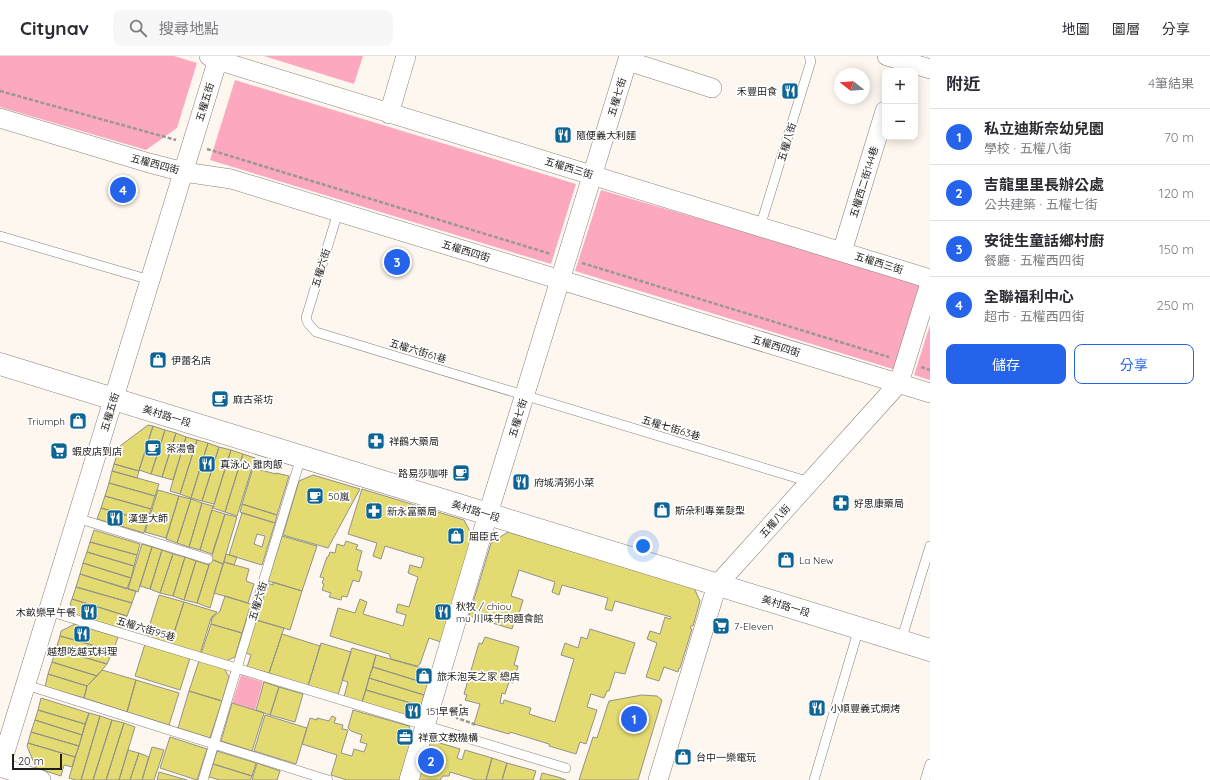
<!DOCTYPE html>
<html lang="zh-TW">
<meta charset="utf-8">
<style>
:root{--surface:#fff;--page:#f7f7f7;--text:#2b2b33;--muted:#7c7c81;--line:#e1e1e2;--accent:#2563eb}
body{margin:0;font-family:Quicksand,"Noto Sans TC",sans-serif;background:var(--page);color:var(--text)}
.controls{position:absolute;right:12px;top:12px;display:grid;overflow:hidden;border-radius:8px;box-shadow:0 2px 10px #0003}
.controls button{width:36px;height:36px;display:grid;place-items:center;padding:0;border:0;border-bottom:1px solid var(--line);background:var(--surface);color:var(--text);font:20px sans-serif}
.compass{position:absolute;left:834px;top:12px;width:36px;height:36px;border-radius:50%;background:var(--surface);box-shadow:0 2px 10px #0003;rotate:287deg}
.scale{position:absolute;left:12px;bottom:10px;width:50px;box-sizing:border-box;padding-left:4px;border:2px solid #201e1b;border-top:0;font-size:11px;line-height:14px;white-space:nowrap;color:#201e1b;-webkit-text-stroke:3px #fff;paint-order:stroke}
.you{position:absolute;left:643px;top:490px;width:14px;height:14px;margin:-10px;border:3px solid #fff;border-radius:50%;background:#1a73e8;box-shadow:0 0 0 6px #1a73e833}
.badge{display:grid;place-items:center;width:26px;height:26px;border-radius:50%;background:var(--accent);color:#fff;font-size:13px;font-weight:700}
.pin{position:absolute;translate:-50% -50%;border:2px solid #fff;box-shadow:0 1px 4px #0006}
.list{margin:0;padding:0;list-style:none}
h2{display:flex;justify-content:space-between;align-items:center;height:52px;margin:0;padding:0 16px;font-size:17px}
h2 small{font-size:13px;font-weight:400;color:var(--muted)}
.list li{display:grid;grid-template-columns:26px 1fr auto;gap:12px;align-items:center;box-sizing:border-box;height:56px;padding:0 16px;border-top:1px solid var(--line)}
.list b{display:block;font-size:15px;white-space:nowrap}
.list p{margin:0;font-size:13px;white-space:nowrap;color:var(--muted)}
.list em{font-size:13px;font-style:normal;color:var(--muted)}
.actions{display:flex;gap:8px;padding:12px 16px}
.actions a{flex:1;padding:9px 0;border:1px solid var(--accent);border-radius:8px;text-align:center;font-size:14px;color:var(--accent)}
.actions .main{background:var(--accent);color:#fff}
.icon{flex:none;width:22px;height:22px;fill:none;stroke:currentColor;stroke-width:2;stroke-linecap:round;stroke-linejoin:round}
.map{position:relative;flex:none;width:930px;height:724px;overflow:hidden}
header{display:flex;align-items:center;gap:24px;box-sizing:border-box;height:56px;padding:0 20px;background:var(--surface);border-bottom:1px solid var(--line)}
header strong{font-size:19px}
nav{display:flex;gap:22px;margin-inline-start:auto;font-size:14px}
.search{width:280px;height:36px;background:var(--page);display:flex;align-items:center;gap:10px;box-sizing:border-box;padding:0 14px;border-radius:8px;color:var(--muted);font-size:15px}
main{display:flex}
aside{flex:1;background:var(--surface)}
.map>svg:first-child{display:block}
.green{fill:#fca9c0}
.building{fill:#e3da72;stroke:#929289;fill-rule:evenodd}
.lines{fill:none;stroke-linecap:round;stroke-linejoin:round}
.service-casing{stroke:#87817a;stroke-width:10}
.minor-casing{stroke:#87817a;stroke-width:20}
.tertiary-casing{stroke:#87817a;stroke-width:23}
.path{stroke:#9b9791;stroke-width:2.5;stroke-dasharray:4 2;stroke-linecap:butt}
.service{stroke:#fff;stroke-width:9}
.minor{stroke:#fff;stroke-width:19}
.tertiary{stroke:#fff;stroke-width:22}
.labels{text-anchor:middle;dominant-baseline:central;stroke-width:3.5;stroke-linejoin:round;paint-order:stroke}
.poi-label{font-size:10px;fill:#201e1b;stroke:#fff;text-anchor:start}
.street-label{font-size:10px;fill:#201e1b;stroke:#fff}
</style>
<header>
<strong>Citynav</strong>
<div class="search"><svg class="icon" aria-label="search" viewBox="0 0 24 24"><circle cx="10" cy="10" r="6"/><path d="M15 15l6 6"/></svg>搜尋地點</div>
<nav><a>地圖</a><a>圖層</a><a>分享</a></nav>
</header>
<main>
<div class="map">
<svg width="930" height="724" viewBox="0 0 930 724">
<rect width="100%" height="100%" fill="#fef7ef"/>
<path class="green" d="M0,0H174L197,7L177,72L146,94L0,51Z
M264,0H363L354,28Z
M235,24L576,128L551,208L210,104Z
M601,134L923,228L896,314L575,215Z
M930,269V324L914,319Z
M241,619L263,626L255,654L232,647Z"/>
<path class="building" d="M148,369L153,370L139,415L114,408L120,390Z
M153,370L165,374L151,418L139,414Z
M165,374L176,377L162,421L151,418Z
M176,377L186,381L173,424L162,421Z
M186,381L197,384L180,438L170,435Z
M197,384L208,387L191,442L180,438Z
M208,387L219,391L202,445L191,442Z
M219,391L231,394L214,448L202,445Z
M231,394L243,398L225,456L213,452Z
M243,398L255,402L237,460L225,456Z
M114,408L139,415L137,422L112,415Z
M253,412L276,418V417L289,420L277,459L242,448Z
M112,415L159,428L155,440L109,427Z
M313,419L360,433L328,492L283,479L299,425Z
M109,427L155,440L151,453L105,440Z
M362,433L464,464L473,481L441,586L429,582L420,608L417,610L391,603L389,598L330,580L338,552L355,557L360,543L367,546L363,558L403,570L406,559L396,556L398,548L409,551L418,521L408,517L410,509L421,512L424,502L385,490L381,503L373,500L377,487L348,478Z
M158,434L179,440L166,482L145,476Z
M105,440L151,453L147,465L101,452Z
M179,440L191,443L177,487L166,483Z
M191,443L202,447L189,491L177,487Z
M202,447L213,450L200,494L189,491Z
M242,448L277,459L275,467L240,456Z
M101,452L147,465L144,477L97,463Z
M212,454L225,458L212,498L200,494Z
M242,457L275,467L262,509L229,499ZM257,478L265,480L262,491L254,488Z
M225,458L237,461L223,508L211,503Z
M94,474L140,488L137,499L90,486Z
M508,476L694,532L700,545L693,570H691L690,572L692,573L680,612H679L678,616L664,611L659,625L646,621L657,587L647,583L650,575L660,578L665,561L670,563L671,561L615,545L612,555L605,553L608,542L562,529L559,539L552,536L555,526L519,514L511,540L523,544L517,564H515L512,573L469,560L491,487Z
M282,480L317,490L302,535L268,525Z
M346,485L358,489L356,493L362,495L357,514L362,516L359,526L353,524L347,541L342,540L341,544L329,541L331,537L322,534L324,528L322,527L324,522L320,521L327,501H328L330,496L335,497L337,488L344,490Z
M90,486L137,499L134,510L87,496Z
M142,488L152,491L138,536L128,533Z
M152,491L162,494L150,533L140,530Z
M162,494L173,498L160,537L150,533Z
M87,496L134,510L131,522L83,507Z
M173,498L185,501L173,540L160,537Z
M226,498L237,501L234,509L224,506Z
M185,501L196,505L184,544L173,540Z
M211,503L223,508L210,552L197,547Z
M196,505L209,509L197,547L184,544Z
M224,506L249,513L246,525L254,528L248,547L214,537Z
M83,507L131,522L127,533L80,518Z
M80,518L136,535L132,547L76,531Z
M273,526L302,535L290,574L256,564L267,527L273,529Z
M76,531L132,547L127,560L72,543Z
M159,539L184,546L170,589L146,581Z
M225,540L251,548L242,577L211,568L212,562L220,555Z
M72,543L127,560L120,573L78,560L70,548Z
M184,546L217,556L211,562L200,598L170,589Z
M256,564L284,572L269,617L247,611L251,599L246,597Z
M75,568L118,581L113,595L60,580L61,575Z
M211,568L242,577L235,601L226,605L201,598Z
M590,573L635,587L625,618L615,616L609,635H607L604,642L591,638L587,651L597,654L586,688L580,686L576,698L549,690V688L510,676L509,678L474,668L480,648L465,644L467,639L464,638L479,587L482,588L485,581L519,591L514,609L518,610L513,627L509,626L505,638L502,637L500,647L503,648L504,644L531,652L529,658L555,666L574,603L561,599L565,587L578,592L581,581L587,583Z
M282,578L320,590L308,630L269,617Z
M60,580L113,595L107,608L56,593Z
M321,587L351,596L338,639L308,630Z
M145,588L190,602L180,634L135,620Z
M352,592L376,599L362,646L344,641L348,626L342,624Z
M56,593L107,608L97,620L52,606Z
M376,599L432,615L428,628L373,611Z
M199,605L224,612L229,621L222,645L189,635Z
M52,606L97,620L87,630L48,618Z
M373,611L428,628L424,639L369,622Z
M102,614L136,624L127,656L84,642L87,630Z
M48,618L87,630L84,642L45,631Z
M369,622L424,639L421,650L366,634Z
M136,624L179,637L169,669L127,656Z
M264,626L279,631L270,659L256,654Z
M279,631L303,638L295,666L270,659Z
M366,634L421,650L419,657L412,661L362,646Z
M189,635L222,645L210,682L178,672Z
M642,639L657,640L662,644L638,724H579L593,681L597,682L609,645Z
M41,642L89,657L85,668L38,654Z
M232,647L264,657L252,695L221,685Z
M38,654L85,668L82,679L35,664Z
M353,654L409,670L413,679L399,724H347L331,719L337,699L302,688L310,662L317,664V662L329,665L332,660L336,662L334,667L343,669L342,673L348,674L341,697L352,700L354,693L364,696L367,688L360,686L362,679L351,675L348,672Z
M89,657L100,660L81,724H76L69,722Z
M265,659L307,672L296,708L254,695Z
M100,660L112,664L93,724H81Z
M35,664L82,679L79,690L31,676Z
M112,664L124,667L106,724H93Z
M124,667L135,671L128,694L119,724H106Z
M31,676L79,690L75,701L28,687Z
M170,681L207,693L197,724L160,712Z
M433,685L460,693L457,702L462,704L465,694L492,702L486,724H476L450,716L449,720H443L440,724H418L429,687Z
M28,687L75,701L72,711L64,709L61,720L36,712L27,690Z
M152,691L164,694L154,724H142Z
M128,694L139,697L130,724H119Z
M217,695L256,707L252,720L213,708Z
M139,697L149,701L142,724H130Z
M492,702L507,707L502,724H486Z
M257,707L280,715L277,724H252Z
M507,707L536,715L533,724H502Z
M213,708L252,720L250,724H220L209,721Z
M159,716L187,724H157Z
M542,717L558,721L566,724H540Z"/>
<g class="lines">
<g class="service-casing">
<path id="service" d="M338,156L306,262L308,267L316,276L810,426
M760,171L811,5L809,0
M0,180L150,224
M77,462L208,503
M48,555L566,712
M901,585L930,490
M26,629L328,724
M203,724L301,401
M814,724L859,572
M925,724L930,708"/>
</g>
<g class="minor-casing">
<path id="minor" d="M209,0L217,4L930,223
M887,0L930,13
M628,5L712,32
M389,58L406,0
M0,62L149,107L184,116L231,123L930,337
M842,196L885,55
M0,711L41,724
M0,712L219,0
M409,724L488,458L629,0
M658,724L717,529L899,327L930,227"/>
</g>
<g class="tertiary-casing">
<path id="tertiary" d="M0,308L930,594"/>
</g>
<path class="path" d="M0,35L176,84
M207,93L551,198
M582,207L889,301
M921,311L930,314
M461,648L457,662L474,668V670"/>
<use href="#service" class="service"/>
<use href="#minor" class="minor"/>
<use href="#tertiary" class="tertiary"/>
</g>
<defs>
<g id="restaurant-square" transform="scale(0.9)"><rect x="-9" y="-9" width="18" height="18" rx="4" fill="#0c6595" stroke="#fff"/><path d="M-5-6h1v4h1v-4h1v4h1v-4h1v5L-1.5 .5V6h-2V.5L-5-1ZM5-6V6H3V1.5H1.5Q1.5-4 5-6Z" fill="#fff"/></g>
<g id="shop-square" transform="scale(0.9)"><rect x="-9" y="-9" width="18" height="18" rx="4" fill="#0c6595" stroke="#fff"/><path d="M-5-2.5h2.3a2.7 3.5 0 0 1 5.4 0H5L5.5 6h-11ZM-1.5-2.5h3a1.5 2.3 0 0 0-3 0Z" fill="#fff"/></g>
<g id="cafe-square" transform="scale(0.9)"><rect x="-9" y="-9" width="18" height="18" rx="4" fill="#0c6595" stroke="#fff"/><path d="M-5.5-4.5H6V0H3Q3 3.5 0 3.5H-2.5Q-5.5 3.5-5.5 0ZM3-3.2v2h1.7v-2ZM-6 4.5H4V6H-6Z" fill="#fff"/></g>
<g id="pharmacy-square" transform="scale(0.9)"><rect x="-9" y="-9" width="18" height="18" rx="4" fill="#0c6595" stroke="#fff"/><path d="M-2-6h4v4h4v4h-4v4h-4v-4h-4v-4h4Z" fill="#fff"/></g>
<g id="supermarket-square" transform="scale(0.9)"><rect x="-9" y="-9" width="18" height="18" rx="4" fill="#0c6595" stroke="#fff"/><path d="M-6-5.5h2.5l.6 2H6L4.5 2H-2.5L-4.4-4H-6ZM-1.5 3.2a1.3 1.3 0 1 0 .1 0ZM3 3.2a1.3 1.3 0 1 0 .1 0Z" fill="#fff"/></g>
<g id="office-square" transform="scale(0.9)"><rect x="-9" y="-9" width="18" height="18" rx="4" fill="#0c6595" stroke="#fff"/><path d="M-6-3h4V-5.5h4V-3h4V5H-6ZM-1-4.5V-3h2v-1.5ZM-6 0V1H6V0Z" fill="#fff"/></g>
</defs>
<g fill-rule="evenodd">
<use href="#restaurant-square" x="790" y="35"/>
<use href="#restaurant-square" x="563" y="79"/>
<use href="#shop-square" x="158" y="304"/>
<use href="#cafe-square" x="220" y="343"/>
<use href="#shop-square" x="78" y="365"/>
<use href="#pharmacy-square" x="376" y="385"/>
<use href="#cafe-square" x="153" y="392"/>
<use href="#supermarket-square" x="59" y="395"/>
<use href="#restaurant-square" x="207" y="408"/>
<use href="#cafe-square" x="461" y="417"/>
<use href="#restaurant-square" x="521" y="426"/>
<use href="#cafe-square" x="315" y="440"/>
<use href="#pharmacy-square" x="841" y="447"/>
<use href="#shop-square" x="662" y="454"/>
<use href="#pharmacy-square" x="374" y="455"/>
<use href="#restaurant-square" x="115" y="462"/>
<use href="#shop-square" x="456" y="480"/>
<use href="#shop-square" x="786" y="504"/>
<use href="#restaurant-square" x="89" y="556"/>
<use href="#restaurant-square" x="443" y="556"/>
<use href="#supermarket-square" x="721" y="570"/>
<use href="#restaurant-square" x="82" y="578"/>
<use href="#shop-square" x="424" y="620"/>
<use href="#restaurant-square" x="817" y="652"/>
<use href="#restaurant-square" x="413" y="655"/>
<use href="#office-square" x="405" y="681"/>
<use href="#shop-square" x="683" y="701"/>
</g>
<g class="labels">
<g class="poi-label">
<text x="777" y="35" text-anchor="end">禾豐田食</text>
<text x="576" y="79">隨便義大利麵</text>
<text x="171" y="304">伊蕾名店</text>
<text x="233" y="343">麻古茶坊</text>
<text x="65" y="365" text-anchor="end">Triumph</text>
<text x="389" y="385">祥鶴大藥局</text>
<text x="166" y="392">茶湯會</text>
<text x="72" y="395">蝦皮店到店</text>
<text x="220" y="408">真泳心 雞肉飯</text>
<text x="448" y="417" text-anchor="end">路易莎咖啡</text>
<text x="534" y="426">府城清粥小菜</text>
<text x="328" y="440">50嵐</text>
<text x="854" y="447">好思康藥局</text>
<text x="675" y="454">斯朵利專業髮型</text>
<text x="387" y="455">新永富藥局</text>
<text x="128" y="462">漢堡大師</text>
<text x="469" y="480">屈臣氏</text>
<text x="799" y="504">La New</text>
<text x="456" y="550">秋牧 / chiou<tspan x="456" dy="12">mu 川味牛肉麵食館</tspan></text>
<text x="76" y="556" text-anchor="end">木畝樂早午餐</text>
<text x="734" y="570">7-Eleven</text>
<text x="82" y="595" text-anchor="middle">越想吃越式料理</text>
<text x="437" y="620">旅禾泡芙之家 總店</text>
<text x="830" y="652">小順豐義式焗烤</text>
<text x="426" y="655">151早餐店</text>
<text x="418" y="681">祥意文教機構</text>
<text x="696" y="701">台中一樂電玩</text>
</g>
<g class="street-label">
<text transform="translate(617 41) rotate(-73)">五權七街</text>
<text transform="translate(205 46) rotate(-73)">五權五街</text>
<text transform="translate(787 86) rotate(-73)">五權八街</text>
<text transform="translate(155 108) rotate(15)">五權西四街</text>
<text transform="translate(569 112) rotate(17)">五權西三街</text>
<text transform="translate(864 126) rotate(-73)">五權西二街144巷</text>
<text transform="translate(466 195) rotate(17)">五權西四街</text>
<text transform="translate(879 207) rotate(17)">五權西三街</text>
<text transform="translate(321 212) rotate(-73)">五權六街</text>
<text transform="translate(776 290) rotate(17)">五權西四街</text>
<text transform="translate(418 295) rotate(17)">五權六街61巷</text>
<text transform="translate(110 356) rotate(-73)">五權五街</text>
<text transform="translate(167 360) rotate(17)">美村路一段</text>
<text transform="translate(518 362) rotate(-73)">五權七街</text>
<text transform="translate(671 372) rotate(17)">五權七街63巷</text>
<text transform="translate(476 455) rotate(17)">美村路一段</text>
<text transform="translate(775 465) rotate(-48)">五權八街</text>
<text transform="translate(258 545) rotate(-73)">五權六街</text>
<text transform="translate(786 550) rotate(17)">美村路一段</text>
<text transform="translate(146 573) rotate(17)">五權六街95巷</text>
</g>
</g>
</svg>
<div class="controls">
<button>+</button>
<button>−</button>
</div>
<svg class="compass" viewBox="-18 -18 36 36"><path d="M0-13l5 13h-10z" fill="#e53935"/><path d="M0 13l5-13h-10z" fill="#7c7c81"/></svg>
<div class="scale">20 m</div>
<div class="you"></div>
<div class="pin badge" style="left:634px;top:663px">1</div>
<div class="pin badge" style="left:431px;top:705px">2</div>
<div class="pin badge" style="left:397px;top:206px">3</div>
<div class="pin badge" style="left:123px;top:134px">4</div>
</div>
<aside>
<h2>附近<small>4筆結果</small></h2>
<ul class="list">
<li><span class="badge">1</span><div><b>私立迪斯奈幼兒園</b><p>學校 · 五權八街</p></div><em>70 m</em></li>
<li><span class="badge">2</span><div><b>吉龍里里長辦公處</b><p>公共建築 · 五權七街</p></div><em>120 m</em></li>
<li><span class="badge">3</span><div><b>安徒生童話鄉村廚</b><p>餐廳 · 五權西四街</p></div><em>150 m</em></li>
<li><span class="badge">4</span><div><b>全聯福利中心</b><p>超市 · 五權西四街</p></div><em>250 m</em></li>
</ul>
<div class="actions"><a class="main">儲存</a><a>分享</a></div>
</aside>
</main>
